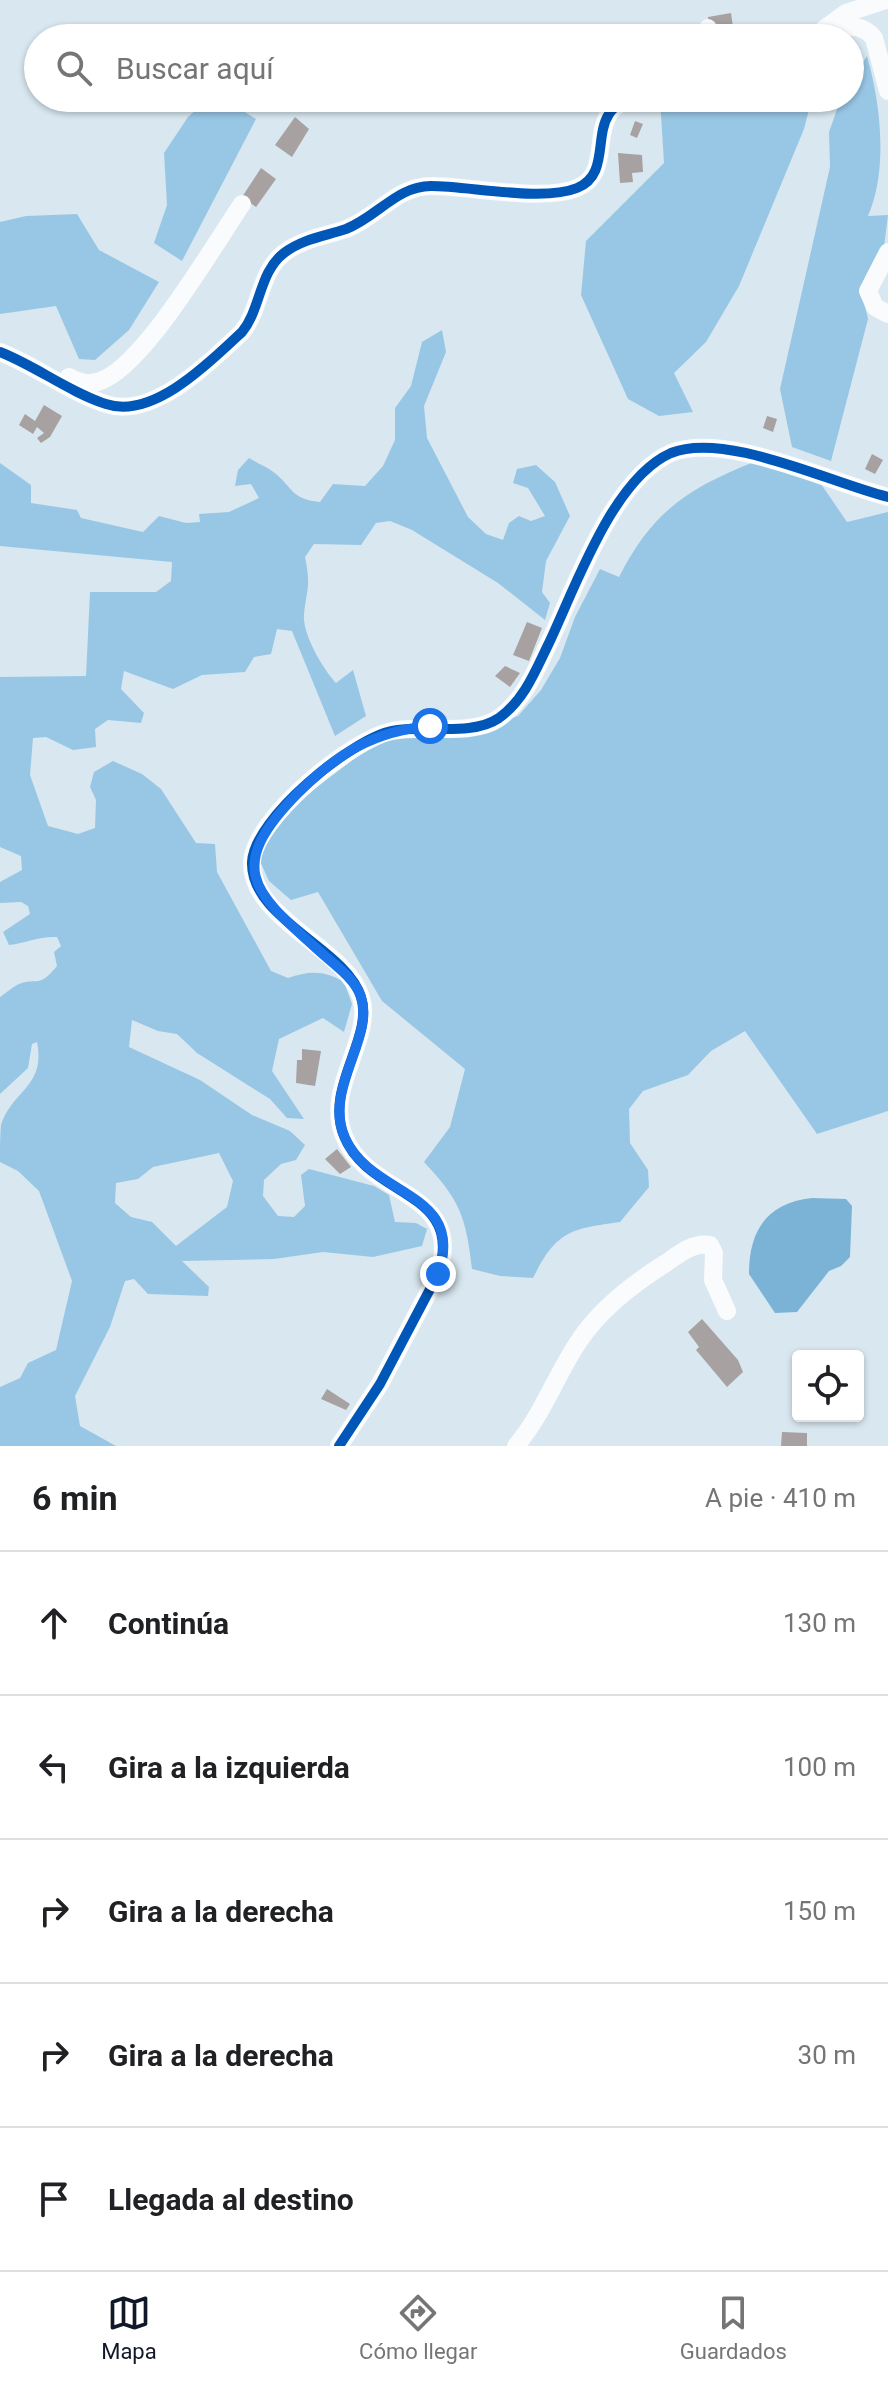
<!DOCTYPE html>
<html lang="es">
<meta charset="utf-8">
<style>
:root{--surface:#fff;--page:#f6f6f6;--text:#202124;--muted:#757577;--line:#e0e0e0;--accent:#111827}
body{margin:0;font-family:Roboto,sans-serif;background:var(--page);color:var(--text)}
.controls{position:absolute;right:24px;bottom:24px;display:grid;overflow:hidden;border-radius:8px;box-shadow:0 2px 6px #0004}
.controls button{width:72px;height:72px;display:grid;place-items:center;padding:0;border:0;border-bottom:2px solid var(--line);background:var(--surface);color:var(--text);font:40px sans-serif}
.stop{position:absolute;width:24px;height:24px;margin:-18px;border:6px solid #1a73e8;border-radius:50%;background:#fff}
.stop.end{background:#1a73e8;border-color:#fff;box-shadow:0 2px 8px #0008}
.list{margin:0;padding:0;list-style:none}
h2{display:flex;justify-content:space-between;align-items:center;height:104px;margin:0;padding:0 32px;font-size:34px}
h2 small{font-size:26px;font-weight:400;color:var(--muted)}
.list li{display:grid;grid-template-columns:52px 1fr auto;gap:24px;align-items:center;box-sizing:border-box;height:144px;padding:0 32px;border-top:2px solid var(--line)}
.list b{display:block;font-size:30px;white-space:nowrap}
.list em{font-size:26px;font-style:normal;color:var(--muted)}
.icon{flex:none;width:44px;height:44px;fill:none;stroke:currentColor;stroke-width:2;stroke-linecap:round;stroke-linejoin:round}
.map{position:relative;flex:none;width:888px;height:1446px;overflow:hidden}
.search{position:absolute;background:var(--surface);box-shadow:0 2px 6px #0004;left:24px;right:24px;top:24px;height:88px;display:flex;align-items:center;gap:20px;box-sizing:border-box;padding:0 28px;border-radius:44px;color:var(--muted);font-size:30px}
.sheet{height:824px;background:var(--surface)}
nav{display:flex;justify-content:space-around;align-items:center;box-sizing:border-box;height:112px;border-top:2px solid var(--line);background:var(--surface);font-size:22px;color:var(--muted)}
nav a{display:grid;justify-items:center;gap:4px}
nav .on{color:var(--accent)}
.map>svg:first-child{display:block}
.forest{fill:#98c7e5;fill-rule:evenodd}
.water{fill:#7ab3d6}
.building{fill:#a8a1a1}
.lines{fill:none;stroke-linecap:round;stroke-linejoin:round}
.minor{stroke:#f9fbfd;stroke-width:18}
.cycleway-casing{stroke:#fff;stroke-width:15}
.cycleway{stroke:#0057b8;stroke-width:10}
.route{stroke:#1a73e8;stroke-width:10}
</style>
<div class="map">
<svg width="888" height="1446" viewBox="0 0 888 1446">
<rect width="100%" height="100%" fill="#d9e7f0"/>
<path class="forest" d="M867,56C881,105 888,170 868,216L888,215L884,247L866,275L862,294L868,319L831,461L792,447L780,389L830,167L829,132L841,98H850V80Z
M209,98H222L256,119L182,261L154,243L167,205L164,153L188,117Z
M660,98H812L804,129L739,286L706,342L674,373L693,412L659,416L628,399L581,295L586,241L664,163Z
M77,214L99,250L159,282L129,330L95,360L79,359L56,306L0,314V222L26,216Z
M442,330L446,352L424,406L427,438L468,517L486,534L503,540L509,523L519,516L531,521L545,516L528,488L513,483L517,469L536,465L555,482L570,516L546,561L542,592L550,603L545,620L498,583L412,530L390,521L376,523L361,545L314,544L305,557C311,587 307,587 304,614C302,634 323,669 336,683L353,670L366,716L335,736L292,631L277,629L271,654L254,657L245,672L202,675L173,689L124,671L121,689L144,713L141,723L108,720L95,729L96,747L73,750L46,737L33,738L30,775L48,826L78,834L95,828L96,800L90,787L94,772L113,761L142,774L161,789L196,843L215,844L217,872L271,971L288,978C309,971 324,970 344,982L352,1004L344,1032L323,1018L279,1039L272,1071L304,1119L287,1118L270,1099L197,1053L177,1034L158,1031L132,1020L129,1047L200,1080L252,1115L290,1131L305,1145L296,1160L281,1164L264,1180L263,1196L278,1216L294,1217L305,1206L301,1175L309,1169L374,1186L389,1195L395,1222L416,1223L427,1229L422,1246L373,1257L323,1252L274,1259L182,1261L209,1287L208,1296L148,1294L134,1279L125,1281L110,1327L75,1396L80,1426L116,1446H0V1387L20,1378L28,1363L56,1350L72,1281L39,1191L18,1171L0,1162C0,1151 0,1135 1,1125C12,1090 46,1087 37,1042L32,1044L28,1068L0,1094V997C5,994 11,988 17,985C36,976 38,990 57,966L54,952L61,946L57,937C40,936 26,943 9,945L3,932L30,914L28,906L21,902L0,903V882L22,870L21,856L0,847V677L86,676L90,592H156L171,581L172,562L0,546V463L31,485V503L77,510L81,518L143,532L159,516L186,523L200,522L199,514L229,512L259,498L251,484L235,486L238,470L249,458C257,463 265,466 272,471C293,486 289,499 320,502L333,484L365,486L383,466L395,440V408L411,386L422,342ZM219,1153L233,1181L227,1207L176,1246L152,1222L131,1217L115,1203L116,1183L138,1179L153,1167Z
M754,462L817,478L847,522L888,512V1111L817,1134L745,1031L711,1051L688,1075L643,1091L629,1109L630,1143L648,1170L649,1187L620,1222C571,1229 557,1230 533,1278L500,1276L472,1269C466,1217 460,1200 424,1162L450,1127L465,1069L382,1001L318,892L291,900L269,881L259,859L265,832L305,796L370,747L425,726L481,727L518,716L541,690L560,658L575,617L600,569L619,577C652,512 688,488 754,462Z"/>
<path class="water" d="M812,1198L846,1199L852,1206L850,1257L841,1266L829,1271L797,1312L775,1313L749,1274C749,1230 767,1203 812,1198Z"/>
<path class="building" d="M731,13L733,27L714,28L708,24V17Z
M295,117L309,129L292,157L275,145Z
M635,121L643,124L637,138L630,135Z
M618,153L642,155L643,172L632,173L633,182L620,183Z
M261,168L276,179L256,207L242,197Z
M44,405L62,416L50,437L41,443L37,438L44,433L37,427L33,434L19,425L25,414L35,421Z
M767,416L777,419L773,432L763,428Z
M872,454L883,460L875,474L865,469Z
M527,622L542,628L529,661L513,655Z
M505,666L520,673L510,687L495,676Z
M302,1049L321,1051L315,1086L296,1083L297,1060H302Z
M337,1149L351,1167L340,1174L325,1159Z
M702,1319L738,1360L743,1372L727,1387L696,1350L699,1347L688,1332Z
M327,1389L350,1404L346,1410L321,1399Z
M782,1432L807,1433V1446H781Z"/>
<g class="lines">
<path class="minor" d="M824,29L846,13L886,0
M704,38L708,28
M828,38C841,23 862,23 874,38L888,91
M888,252L868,291L875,307L888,314
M0,352C36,366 69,392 106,404C153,420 210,362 242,332C261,309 259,272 284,253C302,239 325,236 346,229C377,217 397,186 431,186C469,186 543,202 577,188C609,175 594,137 609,114C613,107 621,103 627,98
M69,377C81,383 92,386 105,379C149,357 212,248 242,204
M339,1446L380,1384L438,1274C466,1190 368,1198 344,1136C324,1088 374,1038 361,997C346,948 250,919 252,862C254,818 352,739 392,731C424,724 471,737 499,718C524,700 535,672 548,645C575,589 612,479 671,453C725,431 831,483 888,497
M516,1446C543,1414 556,1375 579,1341C600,1309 634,1283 666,1263C679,1254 693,1242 710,1245L714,1253L713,1280L727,1311"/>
<g class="cycleway-casing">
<path id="cycleway" d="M0,352C36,366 69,392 106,404C153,420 210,362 242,332C261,309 259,272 284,253C302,239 325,236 346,229C377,217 397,186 431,186C469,186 543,202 577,188C609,175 594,137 609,114C613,107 621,103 627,98
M339,1446L380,1384L438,1274C466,1190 368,1198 344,1136C324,1088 374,1038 361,997C346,948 250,919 252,862C254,818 352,739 392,731C424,724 471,737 499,718C524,700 535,672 548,645C575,589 612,479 671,453C725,431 831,483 888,497"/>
</g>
<use href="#cycleway" class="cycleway"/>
</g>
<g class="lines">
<path class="route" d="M430,726C374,731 338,753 298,793C221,871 256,894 325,956C338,967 356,981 361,997C375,1038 323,1089 345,1138C372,1198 467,1191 438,1274"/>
</g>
</svg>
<div class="controls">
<button><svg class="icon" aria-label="locate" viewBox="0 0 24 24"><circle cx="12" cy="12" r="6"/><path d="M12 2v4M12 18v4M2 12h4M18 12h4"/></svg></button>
</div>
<div class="stop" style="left:430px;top:726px"></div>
<div class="stop end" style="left:438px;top:1274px"></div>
<div class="search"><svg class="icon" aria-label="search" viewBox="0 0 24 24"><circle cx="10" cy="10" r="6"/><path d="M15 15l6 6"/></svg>Buscar aquí</div>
</div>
<section class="sheet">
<h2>6 min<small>A pie · 410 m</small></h2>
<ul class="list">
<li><svg class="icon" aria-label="ahead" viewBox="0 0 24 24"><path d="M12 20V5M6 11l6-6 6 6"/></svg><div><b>Continúa</b></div><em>130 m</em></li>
<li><svg class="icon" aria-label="left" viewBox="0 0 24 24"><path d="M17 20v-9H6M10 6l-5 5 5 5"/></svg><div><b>Gira a la izquierda</b></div><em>100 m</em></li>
<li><svg class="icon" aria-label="right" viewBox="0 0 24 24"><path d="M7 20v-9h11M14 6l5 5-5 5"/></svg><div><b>Gira a la derecha</b></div><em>150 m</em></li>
<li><svg class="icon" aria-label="right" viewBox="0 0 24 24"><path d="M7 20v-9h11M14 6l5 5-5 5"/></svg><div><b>Gira a la derecha</b></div><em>30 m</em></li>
<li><svg class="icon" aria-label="arrive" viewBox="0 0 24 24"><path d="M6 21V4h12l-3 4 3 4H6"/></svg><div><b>Llegada al destino</b></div></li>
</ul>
</section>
<nav>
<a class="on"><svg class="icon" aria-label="map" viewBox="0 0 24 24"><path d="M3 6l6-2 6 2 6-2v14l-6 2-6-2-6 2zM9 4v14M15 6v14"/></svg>Mapa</a>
<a><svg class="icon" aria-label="directions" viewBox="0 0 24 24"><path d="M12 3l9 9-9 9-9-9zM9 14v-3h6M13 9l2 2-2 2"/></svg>Cómo llegar</a>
<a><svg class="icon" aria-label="saved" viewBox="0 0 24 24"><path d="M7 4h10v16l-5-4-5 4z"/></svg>Guardados</a>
</nav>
